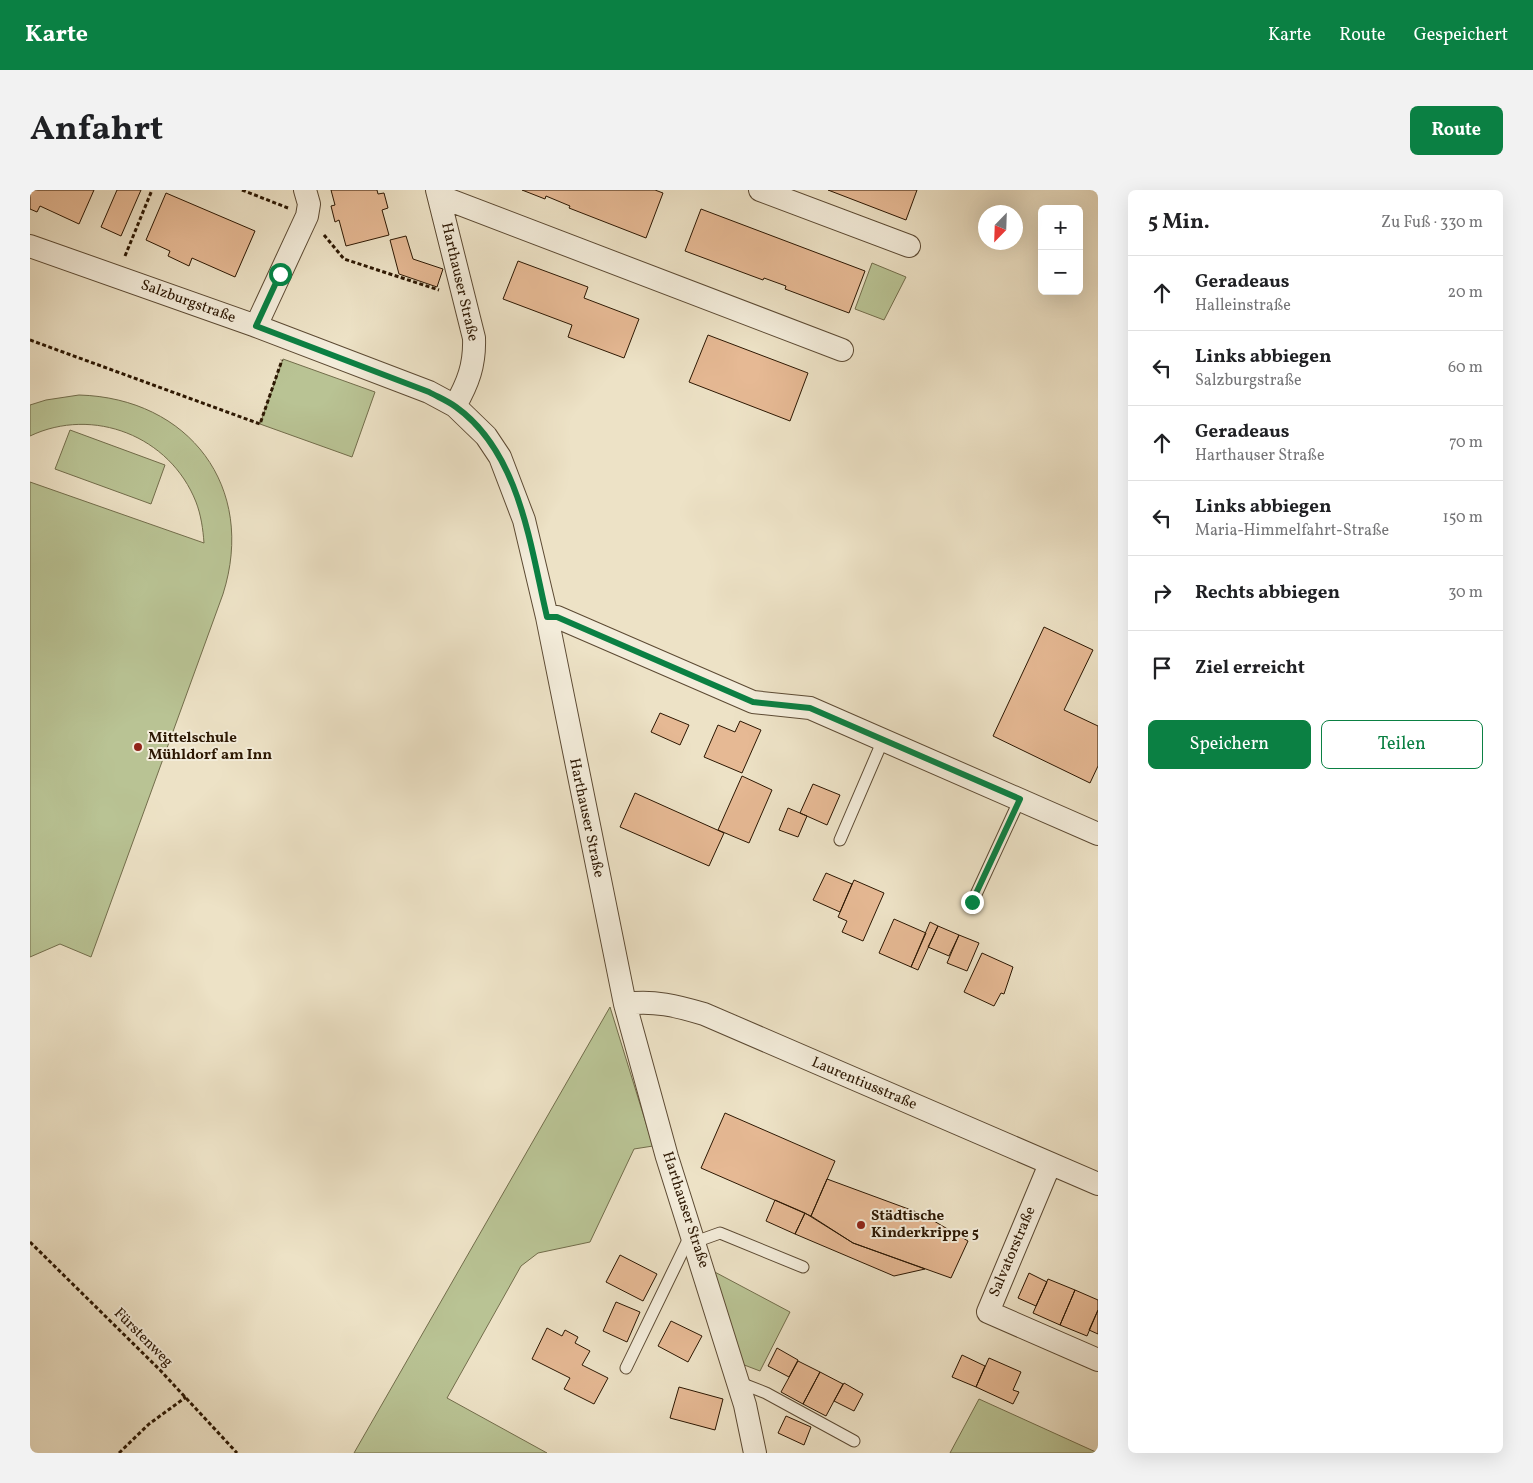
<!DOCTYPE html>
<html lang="de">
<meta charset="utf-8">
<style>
:root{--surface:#fff;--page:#f2f2f2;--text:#202124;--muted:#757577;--line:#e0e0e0;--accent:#0b8043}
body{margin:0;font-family:Vollkorn,serif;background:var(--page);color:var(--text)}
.controls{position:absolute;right:15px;top:15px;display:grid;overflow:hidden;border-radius:8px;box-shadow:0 5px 20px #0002}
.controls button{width:45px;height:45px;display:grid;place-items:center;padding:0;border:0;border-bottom:1px solid var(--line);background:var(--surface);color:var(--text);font:25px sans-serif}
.compass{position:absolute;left:948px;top:15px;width:45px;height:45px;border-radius:50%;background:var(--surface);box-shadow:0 5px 20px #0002;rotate:203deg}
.stop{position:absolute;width:15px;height:15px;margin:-11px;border:4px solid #0b8043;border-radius:50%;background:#fff}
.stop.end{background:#0b8043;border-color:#fff;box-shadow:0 1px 5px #0008}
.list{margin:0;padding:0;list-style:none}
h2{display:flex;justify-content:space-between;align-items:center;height:65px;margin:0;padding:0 20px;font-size:21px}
h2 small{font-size:16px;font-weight:400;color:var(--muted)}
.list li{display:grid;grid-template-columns:32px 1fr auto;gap:15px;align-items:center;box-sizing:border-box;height:75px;padding:0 20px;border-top:1px solid var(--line)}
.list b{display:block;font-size:19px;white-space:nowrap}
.list p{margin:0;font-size:16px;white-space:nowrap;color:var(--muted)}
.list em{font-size:16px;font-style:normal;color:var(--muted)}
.actions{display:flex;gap:10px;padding:15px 20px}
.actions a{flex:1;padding:11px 0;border:1px solid var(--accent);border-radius:8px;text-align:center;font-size:18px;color:var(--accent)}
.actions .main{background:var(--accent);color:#fff}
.icon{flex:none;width:28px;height:28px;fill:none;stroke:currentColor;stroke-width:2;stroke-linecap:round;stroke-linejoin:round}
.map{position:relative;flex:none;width:1068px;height:1263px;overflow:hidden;border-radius:8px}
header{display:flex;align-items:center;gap:30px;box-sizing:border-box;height:70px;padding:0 25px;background:var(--accent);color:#fff}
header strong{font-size:24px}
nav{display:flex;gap:28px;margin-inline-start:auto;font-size:18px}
.intro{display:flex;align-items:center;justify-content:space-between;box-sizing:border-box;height:120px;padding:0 30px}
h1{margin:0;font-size:35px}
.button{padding:12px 22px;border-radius:8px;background:var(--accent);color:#fff;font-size:18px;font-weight:700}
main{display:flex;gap:30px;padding:0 30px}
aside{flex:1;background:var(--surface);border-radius:8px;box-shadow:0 5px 20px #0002}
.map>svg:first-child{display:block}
.green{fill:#b9c394;stroke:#726d4b}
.building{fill:#e6b994;stroke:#2c1702}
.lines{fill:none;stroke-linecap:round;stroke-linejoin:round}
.service-casing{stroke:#5c4a33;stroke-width:13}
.minor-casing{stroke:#5c4a33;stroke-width:24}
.path{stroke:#2c1702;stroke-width:3;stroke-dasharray:4 2.5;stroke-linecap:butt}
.service{stroke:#f3ecda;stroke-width:11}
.minor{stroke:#f3ecda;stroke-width:22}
.route{stroke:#0b8043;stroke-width:6}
.poi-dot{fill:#8f2418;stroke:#f3ecda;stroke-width:2}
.labels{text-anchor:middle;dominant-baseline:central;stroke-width:4;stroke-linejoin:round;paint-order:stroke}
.street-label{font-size:15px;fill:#2c1702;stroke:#f3ecda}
.poi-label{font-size:15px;font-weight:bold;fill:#2c1702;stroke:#f3ecda;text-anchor:start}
</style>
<header>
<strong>Karte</strong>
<nav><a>Karte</a><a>Route</a><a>Gespeichert</a></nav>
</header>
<div class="intro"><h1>Anfahrt</h1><a class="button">Route</a></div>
<main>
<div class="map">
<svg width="1068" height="1263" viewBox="0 0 1068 1263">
<rect width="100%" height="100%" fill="#ede2c6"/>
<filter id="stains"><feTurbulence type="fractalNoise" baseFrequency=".004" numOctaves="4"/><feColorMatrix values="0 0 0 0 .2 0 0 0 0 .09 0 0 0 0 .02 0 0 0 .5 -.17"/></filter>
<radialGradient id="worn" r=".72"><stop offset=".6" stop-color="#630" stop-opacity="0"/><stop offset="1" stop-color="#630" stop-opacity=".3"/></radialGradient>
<path class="green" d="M842,73L876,87L854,130L825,119Z
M253,169L345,202L322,267L230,234Z
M49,205C159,208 227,297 193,404L61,767L30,754L0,767V292L174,353C173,339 171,325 166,312C140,246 63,216 0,246V215L16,210Z
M40,240L135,275L121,314L25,279Z
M580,817L623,956L604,959L560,1052L508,1063L491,1076L417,1208L517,1263H324Z
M681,1080L760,1122L730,1181L709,1173Z
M949,1209L1068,1263H920Z"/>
<path class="building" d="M0,0H64L49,34L10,16L7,22L0,19Z
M87,0H111L91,46L71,37Z
M301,0H347L348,4L354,3L358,18L352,20L359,45L316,56L309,30L305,32L301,16L305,15Z
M492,0H625L633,3L616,48L539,18L540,16L516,6L515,9Z
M798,0H887L876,30Z
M136,3L225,41L205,87L162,68L159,76L138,66L140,61L116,50Z
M671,19L835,81L819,123L755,99L756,96L734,88L733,90L655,61Z
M376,46L383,69L413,79L407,97L369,84L360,50Z
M488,71L558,97L554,108L609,129L594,168L538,147L542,135L473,109Z
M678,145L778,183L760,231L659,192Z
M1014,437L1063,460L1034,520L1068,536V576L1060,593L963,546Z
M630,523L659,535L650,555L621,542Z
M710,531L731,540L712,583L674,567L688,535L705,542Z
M712,586L742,600L719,653L688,640Z
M783,594L810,605L797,635L770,623Z
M605,603L694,643L679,676L590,637Z
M758,618L777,626L768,647L749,640Z
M796,683L822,694L810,722L783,710Z
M824,690L854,703L833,751L812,742L817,731L808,727Z
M864,729L896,743L881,777L849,763Z
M900,732L908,736L888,780L881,777Z
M908,736L929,745L919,766L898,757Z
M929,745L949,753L937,781L917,773Z
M952,763L983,777L974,804L971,803L964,816L934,802Z
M695,923L805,971L781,1026L671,978Z
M797,989L892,1024L938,1051L921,1088L823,1053L781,1026Z
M745,1010L775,1023L765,1044L736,1031Z
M775,1023L823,1053L895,1079L864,1086L765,1044Z
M590,1065L627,1084L613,1111L576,1092Z
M999,1083L1017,1092L1006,1116L988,1108Z
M1018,1089L1045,1100L1030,1135L1003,1123Z
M1045,1100L1068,1110V1120L1057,1146L1030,1135Z
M586,1112L610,1122L597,1152L573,1141Z
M1068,1120V1144L1059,1140Z
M641,1131L672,1146L658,1172L628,1156Z
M517,1138L532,1146L535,1140L548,1147L545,1153L560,1161L552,1175L578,1188L564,1214L534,1199L540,1188L502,1169Z
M747,1158L768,1170L759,1187L738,1176Z
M932,1165L955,1176L946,1197L922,1187Z
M959,1168L991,1182L983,1200L989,1202L983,1214L946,1197Z
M768,1171L790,1182L773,1214L751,1202Z
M790,1182L813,1194L796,1226L773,1214Z
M814,1193L833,1204L824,1221L804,1211Z
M649,1197L693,1209L685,1240L640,1228Z
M756,1226L781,1237L774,1255L748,1243Z"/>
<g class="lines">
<g class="service-casing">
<path id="service" d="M810,650L853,550
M942,713L990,609
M665,1052L690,1043L773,1077
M596,1178L660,1046
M708,1192L736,1203L824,1251"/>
</g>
<g class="minor-casing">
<path id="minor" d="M407,0L444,148C445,175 438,193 425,216
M730,0L879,56
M409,6L812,160
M0,56L226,136L399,202L425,216L456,246L470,267L494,330L517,427L595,814L637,967L715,1215L725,1263
M226,136L277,26L279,14L275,0
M517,427H527L723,512L780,518L1068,644
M595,814C624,810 647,816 674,824L1068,994
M1020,974L958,1122L1068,1170"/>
</g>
<path class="path" d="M212,0L258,18
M294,45L314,69L409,100
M95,66L122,0
M0,150L230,234L252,170
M0,1052L130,1180L207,1263
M89,1263L119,1234L156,1207"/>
<use href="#service" class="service"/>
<use href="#minor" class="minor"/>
</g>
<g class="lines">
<path class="route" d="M250,84L226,136L399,202C408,207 418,211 426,217C490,263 500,355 517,427H527L723,512L780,518L990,609L942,712"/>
</g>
<g class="poi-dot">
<circle cx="108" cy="557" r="5"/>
<circle cx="831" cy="1035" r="5"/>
</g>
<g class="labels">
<g class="street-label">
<text transform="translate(429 92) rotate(77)">Harthauser Straße</text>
<text transform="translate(158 112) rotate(20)">Salzburgstraße</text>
<text transform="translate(556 628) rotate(78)">Harthauser Straße</text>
<text transform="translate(834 894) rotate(23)">Laurentiusstraße</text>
<text transform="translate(655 1020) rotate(72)">Harthauser Straße</text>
<text transform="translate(983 1062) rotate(-67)">Salvatorstraße</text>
<text transform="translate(113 1148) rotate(45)">Fürstenweg</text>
</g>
<g class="poi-label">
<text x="118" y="548">Mittelschule<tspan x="118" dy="17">Mühldorf am Inn</tspan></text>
<text x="841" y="1026">Städtische<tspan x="841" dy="17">Kinderkrippe 5</tspan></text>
</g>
</g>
<rect width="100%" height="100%" filter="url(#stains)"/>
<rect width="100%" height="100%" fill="url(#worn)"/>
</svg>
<div class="controls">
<button>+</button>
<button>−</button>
</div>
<svg class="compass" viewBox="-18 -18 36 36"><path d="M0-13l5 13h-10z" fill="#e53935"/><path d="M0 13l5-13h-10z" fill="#757577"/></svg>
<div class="stop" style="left:250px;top:84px"></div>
<div class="stop end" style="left:942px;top:712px"></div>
</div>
<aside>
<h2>5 Min.<small>Zu Fuß · 330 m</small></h2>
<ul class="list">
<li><svg class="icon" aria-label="ahead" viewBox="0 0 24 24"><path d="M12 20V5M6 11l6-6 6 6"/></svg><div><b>Geradeaus</b><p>Halleinstraße</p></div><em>20 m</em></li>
<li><svg class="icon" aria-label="left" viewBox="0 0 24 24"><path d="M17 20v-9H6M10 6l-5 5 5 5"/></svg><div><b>Links abbiegen</b><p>Salzburgstraße</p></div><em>60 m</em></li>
<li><svg class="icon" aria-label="ahead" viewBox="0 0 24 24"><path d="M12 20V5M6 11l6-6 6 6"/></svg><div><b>Geradeaus</b><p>Harthauser Straße</p></div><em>70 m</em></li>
<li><svg class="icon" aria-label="left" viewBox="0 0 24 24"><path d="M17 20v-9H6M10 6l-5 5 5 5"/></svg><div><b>Links abbiegen</b><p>Maria-Himmelfahrt-Straße</p></div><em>150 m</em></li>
<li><svg class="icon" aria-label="right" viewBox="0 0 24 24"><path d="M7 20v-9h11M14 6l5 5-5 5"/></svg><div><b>Rechts abbiegen</b></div><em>30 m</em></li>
<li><svg class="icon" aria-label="arrive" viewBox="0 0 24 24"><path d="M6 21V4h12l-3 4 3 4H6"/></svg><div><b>Ziel erreicht</b></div></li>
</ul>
<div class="actions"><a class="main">Speichern</a><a>Teilen</a></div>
</aside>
</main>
